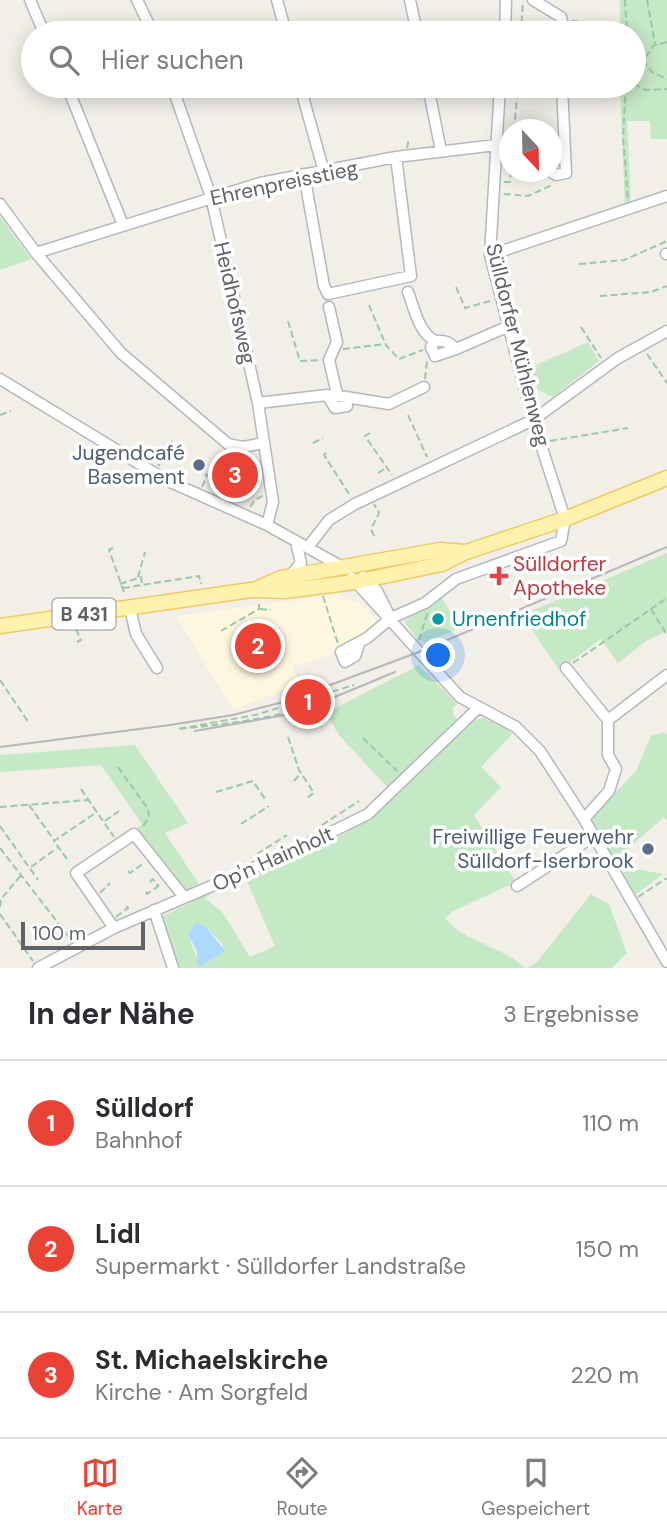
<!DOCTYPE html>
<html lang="de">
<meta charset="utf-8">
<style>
:root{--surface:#fff;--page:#f2f2f3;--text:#2b2b33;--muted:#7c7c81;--line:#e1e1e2;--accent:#ea4335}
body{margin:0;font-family:"DM Sans",sans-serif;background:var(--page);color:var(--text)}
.compass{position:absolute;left:499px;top:119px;width:63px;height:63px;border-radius:50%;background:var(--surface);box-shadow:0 4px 18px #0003;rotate:158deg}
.scale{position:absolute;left:21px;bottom:18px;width:124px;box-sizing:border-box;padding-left:7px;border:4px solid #5f6368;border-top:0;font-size:19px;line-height:24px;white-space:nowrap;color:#5f6368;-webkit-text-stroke:5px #fff;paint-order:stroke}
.you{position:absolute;left:439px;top:656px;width:24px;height:24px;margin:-18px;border:5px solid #fff;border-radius:50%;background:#1a73e8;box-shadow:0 0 0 10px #1a73e833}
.badge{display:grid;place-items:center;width:46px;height:46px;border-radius:50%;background:var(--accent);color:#fff;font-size:23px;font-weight:700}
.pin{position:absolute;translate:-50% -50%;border:4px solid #fff;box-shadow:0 2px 7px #0006}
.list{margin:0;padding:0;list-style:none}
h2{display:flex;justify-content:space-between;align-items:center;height:91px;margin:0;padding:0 28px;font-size:30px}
h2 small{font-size:23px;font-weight:400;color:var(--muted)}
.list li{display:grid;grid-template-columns:46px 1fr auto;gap:21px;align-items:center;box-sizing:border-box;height:126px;padding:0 28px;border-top:2px solid var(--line)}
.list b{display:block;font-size:26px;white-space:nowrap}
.list p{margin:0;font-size:23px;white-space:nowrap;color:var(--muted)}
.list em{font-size:23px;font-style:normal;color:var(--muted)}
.icon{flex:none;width:38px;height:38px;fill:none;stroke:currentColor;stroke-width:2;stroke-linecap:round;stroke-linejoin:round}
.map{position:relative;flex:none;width:667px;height:968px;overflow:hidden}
.search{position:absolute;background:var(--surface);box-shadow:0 4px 18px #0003;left:21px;right:21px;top:21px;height:77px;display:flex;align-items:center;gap:18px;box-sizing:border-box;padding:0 24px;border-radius:38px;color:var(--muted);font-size:26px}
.sheet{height:469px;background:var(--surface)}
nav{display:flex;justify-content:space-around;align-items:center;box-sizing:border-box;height:98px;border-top:2px solid var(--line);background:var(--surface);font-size:19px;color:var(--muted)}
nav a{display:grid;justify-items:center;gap:4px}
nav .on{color:var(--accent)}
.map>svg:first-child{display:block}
.commercial{fill:#fef7e0}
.green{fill:#c5e8c5;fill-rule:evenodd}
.water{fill:#aadaff}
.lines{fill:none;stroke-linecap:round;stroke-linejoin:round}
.minor-casing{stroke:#b5b8bc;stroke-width:13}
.major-casing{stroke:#f2c960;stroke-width:17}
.path{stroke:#9cc7a9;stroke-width:2;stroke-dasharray:7 3.5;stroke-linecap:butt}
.minor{stroke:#fff;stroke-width:10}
.major{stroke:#fff2af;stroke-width:14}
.tram{stroke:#b6b7b8;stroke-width:2}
.service-dot{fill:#5c6f8a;stroke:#fff;stroke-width:2.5}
.health-dot{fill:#e0444e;stroke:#fff;stroke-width:2.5}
.culture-dot{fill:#0f9aa8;stroke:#fff;stroke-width:2.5}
.labels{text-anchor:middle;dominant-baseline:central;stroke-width:7;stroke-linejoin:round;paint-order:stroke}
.shield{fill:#fff;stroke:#8f9295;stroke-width:2}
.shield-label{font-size:19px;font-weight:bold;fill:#5f6368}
.street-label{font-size:21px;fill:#5f6368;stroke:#fff}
.service-label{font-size:21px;fill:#4e5e75;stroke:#fff;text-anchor:end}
.health-label{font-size:21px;fill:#be3a42;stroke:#fff;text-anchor:start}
.culture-label{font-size:21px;fill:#0d838f;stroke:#fff;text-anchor:start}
</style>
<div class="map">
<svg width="667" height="968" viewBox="0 0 667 968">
<rect width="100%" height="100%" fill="#f1efe8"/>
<path class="commercial" d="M337,595L361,604L379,623L339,652L293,667L300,683L233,710L176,616Z"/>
<path class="green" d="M620,0H667V139H651L650,121H627L631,205L625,207L620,86H634V33H620Z
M0,217L31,259L0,270Z
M588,342L599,361L553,397L538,390L532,367Z
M667,553V631L646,641L618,663L601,639L559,670L522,615Z
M442,598L460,628L424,643L416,638L404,621Z
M419,665L457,704L453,708V715L458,720L388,788L339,735L326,713Z
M484,718L513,733L481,767L501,787L474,815L516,882L453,911L445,918C465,943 503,946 525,968H179L161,917L210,893L206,899L223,913L250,957L275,946L246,879L344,834L371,816L475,720ZM205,926L223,945L212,960L201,966L190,942Z
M664,732L667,736V821L664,817L614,861L590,819L636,771L651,736Z
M135,745L188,823L165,833L199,884L183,892L137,828L142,824L101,765L0,772V755Z
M629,868L663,874L635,895L622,873Z
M591,894L609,904L627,953L612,968H527L537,962Z"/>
<path class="water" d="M196,923L205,926L225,951L201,966H198L197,952L188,933Z"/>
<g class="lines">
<g class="minor-casing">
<path id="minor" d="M30,0L44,33
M137,0L153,33
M277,0L286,33
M410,0L417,33
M533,0L561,17L564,33
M505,33L506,0
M67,86L123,225
M172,86L211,197L258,403L273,502L267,525
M300,86L324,172
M428,86L441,151
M552,164L564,150
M551,172L556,175L566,173L562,86
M304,174L324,286L328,294L411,276L396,157
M0,204L36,253L121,353L228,444L243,447L264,443
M36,253L260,183L396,157L496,145
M666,254H667
M490,255L667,196
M408,292C414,308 419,333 435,341
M329,307L337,342L329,360L337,394
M456,349C449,342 445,340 435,341L431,347L435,356L456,349L509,326
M0,379L166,480L267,525L346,569
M346,397L389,404L424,387
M258,403L327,395L335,408L347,406L346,397L327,395
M308,547L329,520L355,504L533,420L618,358L667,331
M290,576L301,563L296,542
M363,577L377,591L389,615
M352,578L460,697L516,727L540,751L584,819L667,962
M130,608L136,634L157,668
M360,642L355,656L345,662L341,652L367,638L391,618L425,603L456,579L561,541L565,519L533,420L490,255L500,86
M566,668L608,720V755L616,769L609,791L584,819
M608,720L667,675
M517,886L594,836
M154,910L173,968
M114,928L76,873L134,834L184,897
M38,968L114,928L295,850L368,814L479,707"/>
</g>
<g class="major-casing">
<path id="major" d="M256,589L281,578L440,550L465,552
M0,626L251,590L284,591L355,582L442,564L466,552L565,519L667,478"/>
</g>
<path class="path" d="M625,0L627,33
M647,0L655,44
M572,21L585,22
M521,33L523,1
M667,42L653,46L643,61L652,72L667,79
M634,84L646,90L667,89
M626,86L623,137L628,199
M259,87L264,86
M514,130L518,86
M407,148L409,139
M504,182H510L511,172
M504,194L528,196L552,185
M579,264L624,260L667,241
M456,287L465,308L494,300
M600,296L651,292L667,286
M369,305L385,343
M288,321L300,361L321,360
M581,327L601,358
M343,349L385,344L399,359L423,350
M647,354L667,383
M425,379L427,361
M0,415L11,411
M408,415L427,457
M370,433L365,436L392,475
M550,441L628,428
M313,443L323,438
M326,453L324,455L351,497
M158,466L176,444L171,441
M378,473L386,468
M247,478L250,481
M202,487L207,475L205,474
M250,507L255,500L264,495
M374,536L371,529L379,513L374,504
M113,548L109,550L125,595
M138,577L145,552
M120,584L141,577L142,584
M123,588L199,576L201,584
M323,596L338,644
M260,609L271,610
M651,609L667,635
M76,629L81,640L77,642
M221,631L259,609V602
M419,640L428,611
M573,663L667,598
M0,680L29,723
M329,695C307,716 210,726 178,729L255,715L354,685
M288,737L299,770L314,793L305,799
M363,738L397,771
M118,767L148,809L149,817L142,828
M294,781L300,774
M81,789L114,837
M216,792L253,781L265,799
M29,805L54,840
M0,807L88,800
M105,821L119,811
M241,824L269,806
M322,825L359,801
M0,826L38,880
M0,848L72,941
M257,854L287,835
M67,859L54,841L97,812
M31,867L57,848
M128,871L130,873L144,863
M150,882L153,879L158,886
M146,892L147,894L161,884
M100,893L110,883
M638,897L667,878
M0,907L1,899L22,874
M0,914L33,961
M116,917L128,908L126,906"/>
<use href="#minor" class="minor"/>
<use href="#major" class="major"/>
<path class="tram" d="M195,731L296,713L395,672
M0,747L170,725L233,715L287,701L419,652L667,547"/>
</g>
<g class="service-dot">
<circle cx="199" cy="465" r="7"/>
<circle cx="648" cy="849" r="7"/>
</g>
<path class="health-dot" d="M495.5 565.5h7v7h7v7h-7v7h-7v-7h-7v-7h7z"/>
<circle class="culture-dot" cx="438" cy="619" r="7"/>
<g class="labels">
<rect class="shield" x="52.5" y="598.5" width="63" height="31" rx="5"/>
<g class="shield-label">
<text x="84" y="614">B 431</text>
</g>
<g class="street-label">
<text transform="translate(284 183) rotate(-12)">Ehrenpreisstieg</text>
<text transform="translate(235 303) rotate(77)">Heidhofsweg</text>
<text transform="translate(518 345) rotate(76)">Sülldorfer Mühlenweg</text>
<text transform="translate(273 859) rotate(-24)">Op'n Hainholt</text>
</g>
<g class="service-label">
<text x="185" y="453">Jugendcafé<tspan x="185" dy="24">Basement</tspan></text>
<text x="634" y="837">Freiwillige Feuerwehr<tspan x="634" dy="24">Sülldorf-Iserbrook</tspan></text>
</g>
<g class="health-label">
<text x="513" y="564">Sülldorfer<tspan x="513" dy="24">Apotheke</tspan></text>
</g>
<g class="culture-label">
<text x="452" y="619">Urnenfriedhof</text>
</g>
</g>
</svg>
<svg class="compass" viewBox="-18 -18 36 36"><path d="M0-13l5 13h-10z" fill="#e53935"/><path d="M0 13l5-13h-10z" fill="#7c7c81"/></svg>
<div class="scale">100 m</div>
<div class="you"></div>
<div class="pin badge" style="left:308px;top:702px">1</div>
<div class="pin badge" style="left:258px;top:646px">2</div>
<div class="pin badge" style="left:235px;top:475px">3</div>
<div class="search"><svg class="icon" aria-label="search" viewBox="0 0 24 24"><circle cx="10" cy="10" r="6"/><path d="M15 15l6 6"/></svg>Hier suchen</div>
</div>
<section class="sheet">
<h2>In der Nähe<small>3 Ergebnisse</small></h2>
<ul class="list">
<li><span class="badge">1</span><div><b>Sülldorf</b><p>Bahnhof</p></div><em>110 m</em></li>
<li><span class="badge">2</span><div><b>Lidl</b><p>Supermarkt · Sülldorfer Landstraße</p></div><em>150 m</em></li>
<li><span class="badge">3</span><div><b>St. Michaelskirche</b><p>Kirche · Am Sorgfeld</p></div><em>220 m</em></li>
</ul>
</section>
<nav>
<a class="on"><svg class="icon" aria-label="map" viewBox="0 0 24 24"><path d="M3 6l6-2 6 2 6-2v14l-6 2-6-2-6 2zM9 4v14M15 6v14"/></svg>Karte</a>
<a><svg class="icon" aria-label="directions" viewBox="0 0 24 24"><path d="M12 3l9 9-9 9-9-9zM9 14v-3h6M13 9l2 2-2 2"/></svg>Route</a>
<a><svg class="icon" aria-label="saved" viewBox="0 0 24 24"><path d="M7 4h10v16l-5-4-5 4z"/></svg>Gespeichert</a>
</nav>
